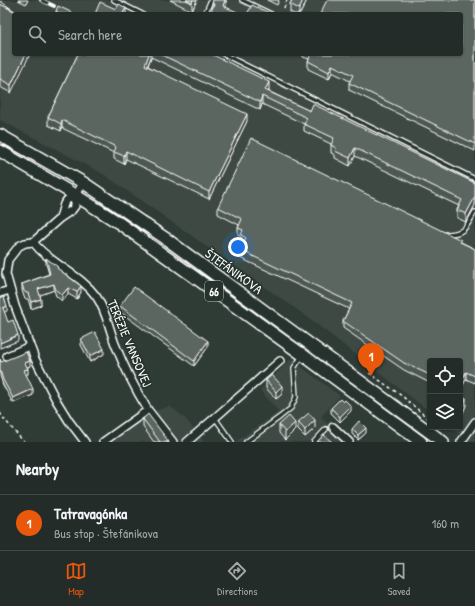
<!DOCTYPE html>
<meta charset="utf-8">
<style>
:root{--surface:#232c28;--page:#2f3834;--text:#f1f3f6;--muted:#a3a7a8;--line:#404845;--accent:#ea580c}
body{margin:0;font-family:"Patrick Hand",sans-serif;background:var(--page);color:var(--text)}
.controls{position:absolute;right:12px;bottom:12px;display:grid;overflow:hidden;border-radius:4px;box-shadow:0 1px 3px #0004}
.controls button{width:36px;height:36px;display:grid;place-items:center;padding:0;border:0;border-bottom:1px solid var(--line);background:var(--surface);color:var(--text);font:20px sans-serif}
.you{position:absolute;left:238px;top:247px;width:14px;height:14px;margin:-10px;border:3px solid #fff;border-radius:50%;background:#1a73e8;box-shadow:0 0 0 6px #1a73e833}
.badge{display:grid;place-items:center;width:26px;height:26px;border-radius:50%;background:var(--accent);color:#fff;font-size:13px;font-weight:700}
.pin{position:absolute;translate:-50% -33px;filter:drop-shadow(0 1px 2px #0008)}
.pin::after{content:'';position:absolute;top:21px;width:14px;height:12px;background:inherit;clip-path:polygon(0 0,100% 0,50% 100%)}
.list{margin:0;padding:0;list-style:none}
h2{display:flex;justify-content:space-between;align-items:center;height:52px;margin:0;padding:0 16px;font-size:17px}
h2 small{font-size:13px;font-weight:400;color:var(--muted)}
.list li{display:grid;grid-template-columns:26px 1fr auto;gap:12px;align-items:center;box-sizing:border-box;height:56px;padding:0 16px;border-top:1px solid var(--line)}
.list b{display:block;font-size:15px;white-space:nowrap}
.list p{margin:0;font-size:13px;white-space:nowrap;color:var(--muted)}
.list em{font-size:13px;font-style:normal;color:var(--muted)}
.icon{flex:none;width:22px;height:22px;fill:none;stroke:currentColor;stroke-width:2;stroke-linecap:round;stroke-linejoin:round}
.map{position:relative;flex:none;width:475px;height:442px;overflow:hidden}
.search{position:absolute;background:var(--surface);box-shadow:0 1px 3px #0004;left:12px;right:12px;top:12px;height:44px;display:flex;align-items:center;gap:10px;box-sizing:border-box;padding:0 14px;border-radius:4px;color:var(--muted);font-size:15px}
.sheet{height:108px;background:var(--surface)}
nav{display:flex;justify-content:space-around;align-items:center;box-sizing:border-box;height:56px;border-top:1px solid var(--line);background:var(--surface);font-size:11px;color:var(--muted)}
nav a{display:grid;justify-items:center;gap:2px}
nav .on{color:var(--accent)}
.map>svg:first-child{display:block}
.built{fill:#3c4842;fill-rule:evenodd}
.lines{fill:none;stroke-linecap:round;stroke-linejoin:round}
.service-casing{stroke:#fff;stroke-width:6}
.minor-casing{stroke:#fff;stroke-width:10}
.primary-casing{stroke:#fff;stroke-width:14}
.path{stroke:#fff;stroke-width:1.5;stroke-dasharray:3 3;stroke-linecap:butt}
.service{stroke:#26332d;stroke-width:3.5}
.minor{stroke:#26332d;stroke-width:7}
.primary{stroke:#26332d;stroke-width:11}
.rail-casing{stroke:#fff;stroke-width:4}
.rail{stroke:#26332d;stroke-width:2.5;stroke-dasharray:8;stroke-linecap:butt}
.wall{fill:#4e5853;stroke:#fff}
.shaded-wall{fill:#404744;stroke:#fff}
.building{fill:#5b6661;stroke:#fff}
.labels{text-anchor:middle;dominant-baseline:central;stroke-width:3;stroke-linejoin:round;paint-order:stroke}
.shield{fill:#26332d;stroke:#bec2c0;stroke-width:1}
.shield-label{font-size:12px;font-weight:bold;fill:#fff}
.street-label{font-size:13px;fill:#fff;stroke:#26332d}
</style>
<div class="map">
<svg width="475" height="442" viewBox="0 0 475 442">
<rect width="100%" height="100%" fill="#2f3b35"/>
<filter id="ink" filterUnits="userSpaceOnUse"><feTurbulence type="fractalNoise" baseFrequency=".025" numOctaves="2"/><feDisplacementMap in="SourceGraphic" scale="8" xChannelSelector="R" yChannelSelector="G"/><feConvolveMatrix kernelMatrix="1 2 1 2 8 2 1 2 1" color-interpolation-filters="sRGB"/></filter>
<g filter="url(#ink)">
<path class="built" d="M0,0H475V442H470L450,427H460V361H430V412L306,316L103,174L0,120ZM14,14H461V54H14Z
M291,359L340,396L321,417L345,442H235L279,412L260,390Z
M170,406L185,418L204,442H113L149,413Z"/>
<g class="lines">
<g class="service-casing">
<path id="service" d="M114,0L142,14
M242,0L271,14
M205,14L211,0
M223,54L475,179
M446,234C465,234 466,227 475,212
M215,418L232,442
M246,442L280,417L291,408L296,397L294,368L302,356
M314,442L326,429"/>
</g>
<g class="minor-casing">
<path id="minor" d="M75,195V206L72,210L60,218L33,242L25,243L19,246L8,260L6,274L15,306L35,359L56,400L69,421L85,442
M60,218L64,204L67,200L75,195L84,183
M33,242C50,264 79,273 96,296C106,310 109,328 115,344C124,367 135,389 148,410L103,442
M0,293L10,290
M7,356L30,346
M148,410L173,442
M333,427L349,442
M187,442L280,361
M461,442L475,422"/>
</g>
<g class="primary-casing">
<path id="primary" d="M0,135L84,183L165,238L443,442
M0,151L75,195L119,223L303,355L421,442"/>
</g>
<path class="path" d="M284,8L287,0
M369,373L402,396L430,420
M0,413L4,419L24,442"/>
<use href="#service" class="service"/>
<use href="#minor" class="minor"/>
<use href="#primary" class="primary"/>
<g class="rail-casing">
<path id="rail" d="M41,0L54,6
M0,3L16,14"/>
</g>
<use href="#rail" class="rail"/>
</g>
<path class="wall" d="M18,0H28L26,4Z
M170,0H197L192,11Z
M226,0V7L212,9V3Z
M267,0H279L277,5Z
M292,0H307L300,14H294L290,12V4Z
M475,0V151L349,90V83L350,81L332,72L329,79L308,69V61L309,59L303,57V54H461Z
M0,4L20,14L11,93L0,87Z
M56,11L75,14H56Z
M78,54H211L269,90L268,91L310,111L475,183V205L466,222L457,218V210L459,206L355,156L350,166L335,158V155L331,153V144L304,131V124L262,104L260,110L151,57L148,66L247,121L209,199L126,159L124,164L114,159V153L62,128L61,131L48,125V117Z
M218,207L461,242L475,249V383L466,379L460,391V361H430V383L404,370L343,328V321L349,309L240,258V250L243,244L241,243V237L238,235V228L239,225L218,214Z
M46,258L81,292L77,299L68,294L62,301L56,296L54,290L40,295L41,305L31,309L28,299H26L24,297L22,290V284L49,274L46,264Z
M120,306L208,347L194,366L120,312Z
M81,339L104,354L90,362L81,345Z
M0,359L1,362L30,366L27,368L28,374L26,375L33,395L13,403L3,385L0,376Z
M266,380L282,394L276,399L266,388Z
M460,395L466,405L461,418H460Z
M331,408L351,411L340,422L331,413Z
M143,419L169,442H154L143,427Z
M298,422L315,428L305,437L298,430Z
M279,425L295,430L285,440L279,433Z
M352,429L366,433L358,440L352,434Z"/>
<path class="shaded-wall" d="M193,0H197L192,11V3Z
M225,0H226V5L223,13V6Z
M303,0H307L300,14H299V9Z
M126,8V14L123,13Z
M26,54H30L11,93V85Z
M149,54H151V57L145,72V65Z
M332,65V72L329,79V72Z
M269,82V90L265,98V90Z
M262,96V104L260,110V102Z
M247,114V121L209,199V192Z
M62,120V128L61,131V124Z
M355,148V156L350,166V158Z
M126,151V159L124,164V156Z
M475,197V205L466,222V214Z
M54,284V290L38,296V289Z
M81,286V292L77,299V292Z
M68,288V294L62,301V295Z
M41,299V305L31,309V302Z
M7,306V311L3,313V308Z
M18,335V341L0,348V343Z
M208,341V347L194,366V361Z
M104,349V354L90,362V356Z
M30,361V366L25,368V363Z
M28,369V374L24,376V370Z
M466,372V379L460,391V384Z
M282,386V394L276,399V392Z
M33,389V395L13,403V398Z
M466,398V405L461,418V410Z
M351,406V411L340,422V417Z
M315,420V428L305,437V430Z
M295,423V430L285,440V432Z
M366,428V433L358,440V435Z"/>
<path class="building" d="M186,0H193L192,3Z
M213,0H225L223,6L242,14H210L214,4L212,3Z
M292,0H303L299,9L290,4Z
M327,0H475V144L349,83L353,75L332,65L329,72L308,61L311,54H461V14H320Z
M100,2L116,9L119,4L126,8L123,13L126,14H95Z
M0,4L20,14H14V54H26L11,85L0,79Z
M252,5L272,14H247Z
M58,6L75,14H61L56,11Z
M78,54H149L145,65L247,114L209,192L126,151L124,156L114,152L116,147L62,120L61,124L48,117Z
M160,54H211L269,82L265,90L310,111L313,104L475,183V197L466,214L457,210L462,200L355,148L350,158L335,151L336,148L331,145L334,138L304,124L307,118L262,96L260,102Z
M251,138L461,240L460,242L475,249V376L466,372L460,384V361H430V375L404,363L343,321L352,303L240,250L246,238L241,235L243,230L238,228L242,219L218,207Z
M46,258L58,267L57,268L81,286L77,292L68,288L62,295L56,290L54,284L38,289L41,299L31,302L28,293H26L24,291L22,284L50,274Z
M134,287L208,341L194,361L120,306Z
M4,297L7,306L3,308L8,322L13,320L18,335L0,343V298Z
M95,332L104,349L90,356L81,339Z
M26,352L30,361L25,363L28,369L24,370L33,389L13,398L3,380L0,370V359L1,362Z
M272,375L282,386L276,392L266,380Z
M460,395L466,398L461,410H460Z
M340,399L343,402L345,400L351,406L340,417L331,408Z
M309,413L315,420L305,430L298,422Z
M148,414L169,442H160L143,419Z
M289,416L295,423L285,432L279,425Z
M359,421L366,428L358,435L352,429Z
M324,435L332,442H317Z"/>
</g>
<g class="labels">
<rect class="shield" x="205" y="281" width="18" height="20" rx="3"/>
<g class="shield-label">
<text x="214" y="291">66</text>
</g>
<g class="street-label">
<text transform="translate(234 271) rotate(36)">ŠTEFÁNIKOVA</text>
<text transform="translate(130 343) rotate(67)">TERÉZIE VANSOVEJ</text>
</g>
</g>
</svg>
<div class="controls">
<button><svg class="icon" aria-label="locate" viewBox="0 0 24 24"><circle cx="12" cy="12" r="6"/><path d="M12 2v4M12 18v4M2 12h4M18 12h4"/></svg></button>
<button><svg class="icon" aria-label="layers" viewBox="0 0 24 24"><path d="M12 4l9 5-9 5-9-5zM3 14l9 5 9-5"/></svg></button>
</div>
<div class="you"></div>
<div class="pin badge" style="left:371px;top:376px">1</div>
<div class="search"><svg class="icon" aria-label="search" viewBox="0 0 24 24"><circle cx="10" cy="10" r="6"/><path d="M15 15l6 6"/></svg>Search here</div>
</div>
<section class="sheet">
<h2>Nearby<small></small></h2>
<ul class="list">
<li><span class="badge">1</span><div><b>Tatravagónka</b><p>Bus stop · Štefánikova</p></div><em>160 m</em></li>
</ul>
</section>
<nav>
<a class="on"><svg class="icon" aria-label="map" viewBox="0 0 24 24"><path d="M3 6l6-2 6 2 6-2v14l-6 2-6-2-6 2zM9 4v14M15 6v14"/></svg>Map</a>
<a><svg class="icon" aria-label="directions" viewBox="0 0 24 24"><path d="M12 3l9 9-9 9-9-9zM9 14v-3h6M13 9l2 2-2 2"/></svg>Directions</a>
<a><svg class="icon" aria-label="saved" viewBox="0 0 24 24"><path d="M7 4h10v16l-5-4-5 4z"/></svg>Saved</a>
</nav>
